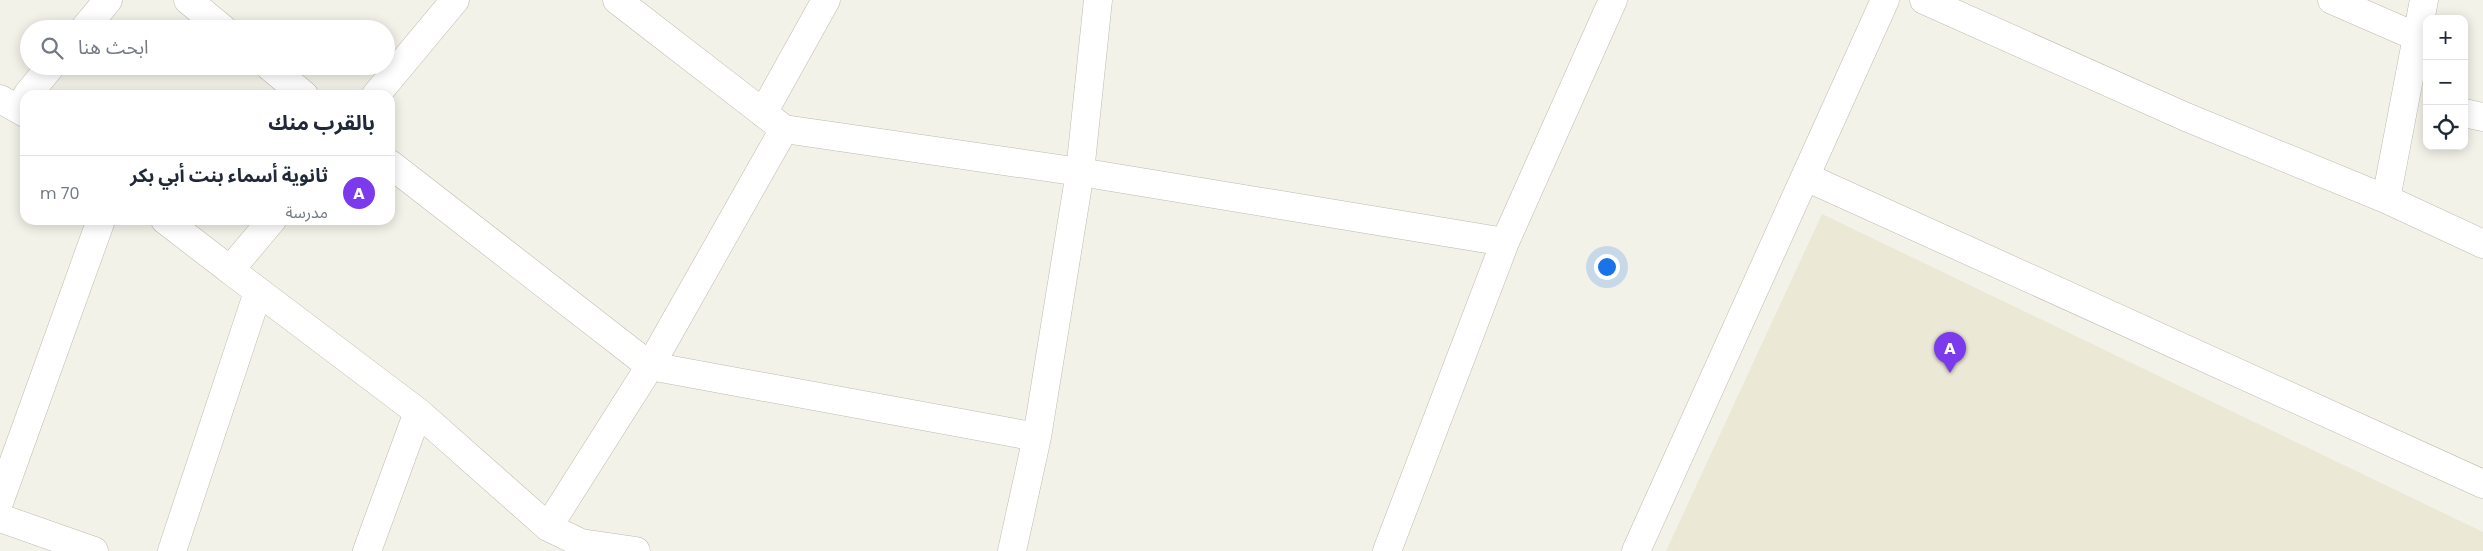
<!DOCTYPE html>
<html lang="ar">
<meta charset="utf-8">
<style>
:root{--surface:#fff;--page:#f6f6f7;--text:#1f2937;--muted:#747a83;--line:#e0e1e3;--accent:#7c3aed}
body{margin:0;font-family:Poppins,"Noto Sans Arabic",sans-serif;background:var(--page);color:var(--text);direction:rtl}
.controls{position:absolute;right:15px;top:15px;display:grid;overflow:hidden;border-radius:10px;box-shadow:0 2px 12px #0003}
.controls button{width:45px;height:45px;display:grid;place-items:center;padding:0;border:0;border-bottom:1px solid var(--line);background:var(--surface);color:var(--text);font:25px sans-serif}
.you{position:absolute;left:1606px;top:266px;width:18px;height:18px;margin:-12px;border:4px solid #fff;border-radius:50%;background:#1a73e8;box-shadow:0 0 0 8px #1a73e833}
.badge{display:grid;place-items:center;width:32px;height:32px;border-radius:50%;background:var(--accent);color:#fff;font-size:16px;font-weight:700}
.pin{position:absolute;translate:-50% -41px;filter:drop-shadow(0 1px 2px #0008)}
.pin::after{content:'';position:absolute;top:26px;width:18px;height:15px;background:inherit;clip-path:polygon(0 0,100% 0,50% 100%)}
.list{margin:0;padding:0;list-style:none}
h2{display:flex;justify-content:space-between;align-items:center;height:65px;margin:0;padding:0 20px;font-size:21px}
h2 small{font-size:16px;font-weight:400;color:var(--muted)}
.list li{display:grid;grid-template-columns:32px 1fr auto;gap:15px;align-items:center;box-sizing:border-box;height:70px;padding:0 20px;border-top:1px solid var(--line)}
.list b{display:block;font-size:19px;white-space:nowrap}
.list p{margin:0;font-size:16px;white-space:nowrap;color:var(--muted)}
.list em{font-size:16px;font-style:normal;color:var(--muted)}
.icon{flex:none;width:28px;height:28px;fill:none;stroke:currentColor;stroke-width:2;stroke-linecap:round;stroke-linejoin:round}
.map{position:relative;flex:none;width:2483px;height:551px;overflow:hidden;direction:ltr}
.search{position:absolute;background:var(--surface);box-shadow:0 2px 12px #0003;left:20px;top:20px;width:375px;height:55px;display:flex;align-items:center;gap:12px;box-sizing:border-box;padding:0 18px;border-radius:28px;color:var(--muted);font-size:19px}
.panel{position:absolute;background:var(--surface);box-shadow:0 2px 12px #0003;left:20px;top:90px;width:375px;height:135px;border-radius:15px;direction:rtl}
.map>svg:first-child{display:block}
.education{fill:#ebe8d5}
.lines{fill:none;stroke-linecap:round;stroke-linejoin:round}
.minor-casing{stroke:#bebaad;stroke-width:29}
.tertiary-casing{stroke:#bebaad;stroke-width:29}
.minor{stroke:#fff;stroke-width:28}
.tertiary{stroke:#fff;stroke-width:28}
</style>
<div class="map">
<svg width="2483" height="551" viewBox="0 0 2483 551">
<rect width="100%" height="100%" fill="#f3f2e9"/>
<path class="education" d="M1822,214L2483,532V551H1666Z"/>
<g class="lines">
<g class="minor-casing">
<path id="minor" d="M188,0L223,29
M617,0L784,129L1080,172L1505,242
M1924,0L2186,117L2386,199L2483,244
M2332,0L2417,37
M84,29L108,0
M269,66L304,95
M27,95L51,66
M0,99L25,113
M763,113L826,0
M2464,113L2483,117
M390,164L650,366L1037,437
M1806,177L2483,484
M2386,199L2424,0
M165,220L230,270
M0,500L101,220
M0,518L94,551
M548,527L650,366L784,129
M172,551L258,292
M367,551L418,412
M1012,551L1037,437L1080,172L1098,0
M1387,551L1505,242L1613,0
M1636,551L1885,0"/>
</g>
<g class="tertiary-casing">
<path id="tertiary" d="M376,95L455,0
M272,220L230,270L418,412L548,527L581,543L636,551"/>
</g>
<use href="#minor" class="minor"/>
<use href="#tertiary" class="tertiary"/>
</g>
</svg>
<div class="controls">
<button>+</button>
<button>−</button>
<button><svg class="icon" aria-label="locate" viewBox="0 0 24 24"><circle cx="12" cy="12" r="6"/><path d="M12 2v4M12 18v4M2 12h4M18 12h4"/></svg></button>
</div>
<div class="you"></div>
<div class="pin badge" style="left:1950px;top:373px">A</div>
<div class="search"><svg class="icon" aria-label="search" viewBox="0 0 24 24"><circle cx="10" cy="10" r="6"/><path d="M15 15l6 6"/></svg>ابحث هنا</div>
<section class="panel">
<h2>بالقرب منك<small></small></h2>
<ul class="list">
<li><span class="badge">A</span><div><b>ثانوية أسماء بنت أبي بكر</b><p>مدرسة</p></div><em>70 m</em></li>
</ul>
</section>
</div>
